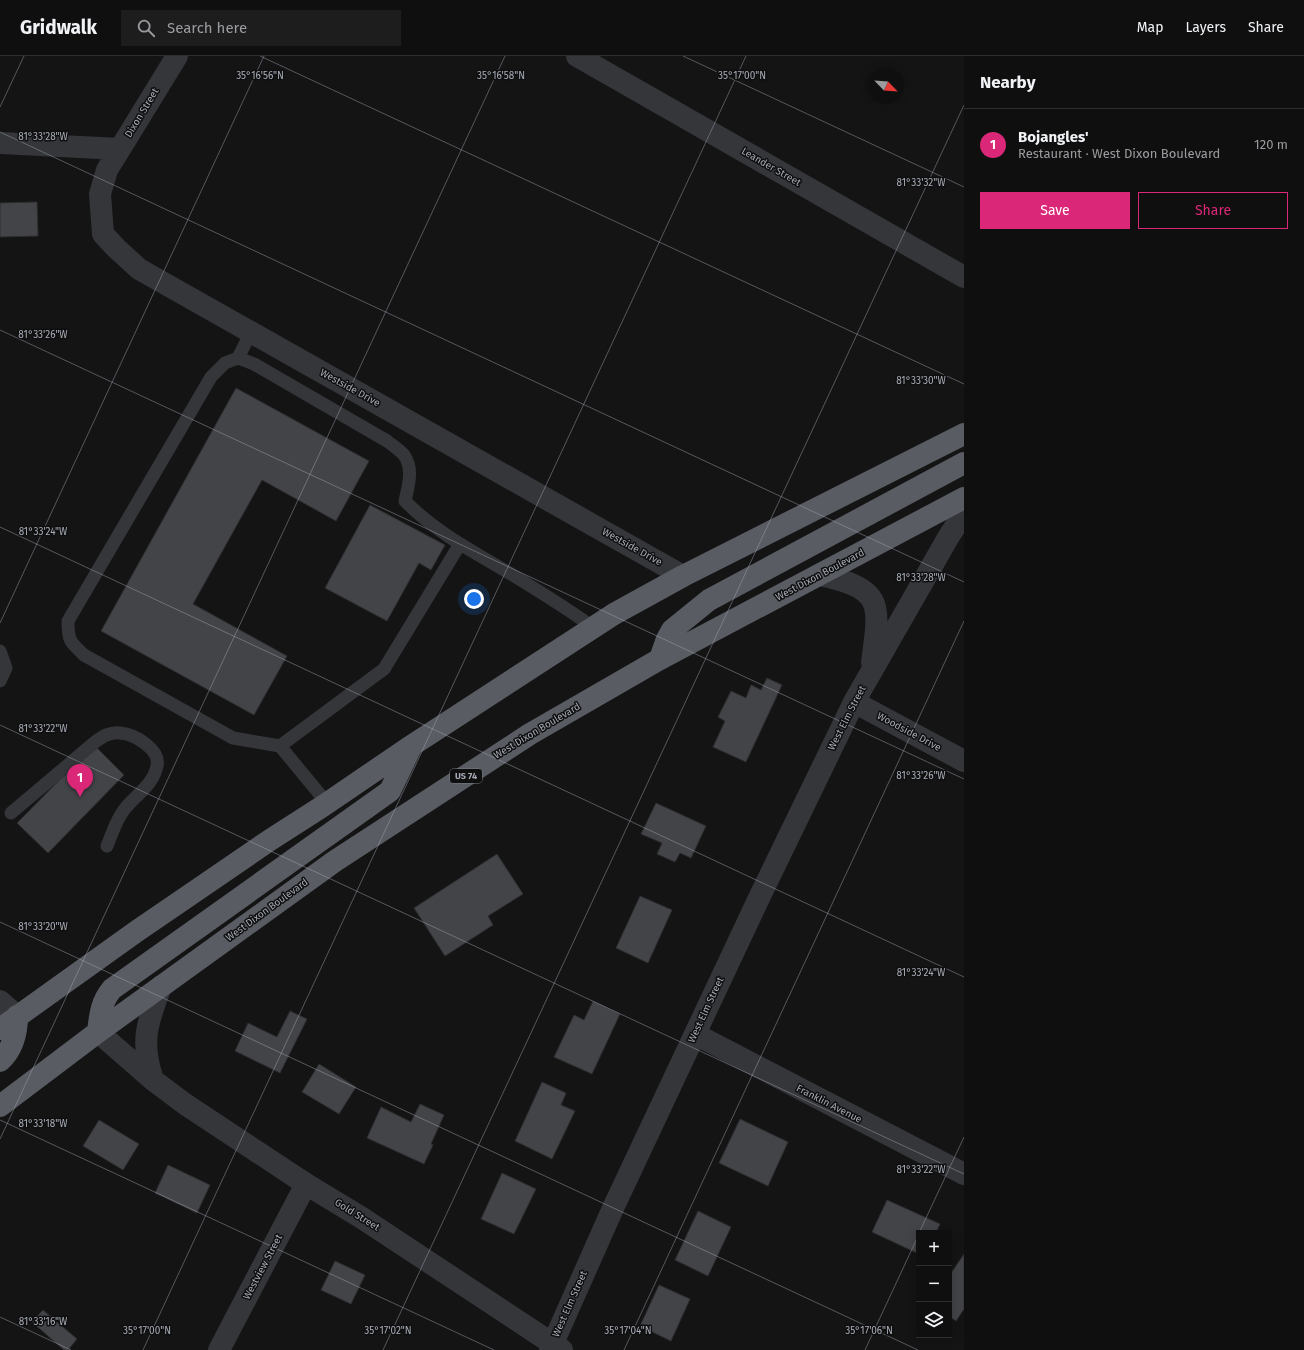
<!DOCTYPE html>
<meta charset="utf-8">
<style>
:root{--surface:#0f0f10;--page:#1d1d1e;--text:#f1f3f6;--muted:#9b9c9f;--line:#2f2f30;--accent:#db2777}
body{margin:0;font-family:"Fira Sans",sans-serif;background:var(--page);color:var(--text)}
.controls{position:absolute;right:12px;bottom:12px;display:grid;overflow:hidden;border-radius:0px;box-shadow:0 2px 10px #0003}
.controls button{width:36px;height:36px;display:grid;place-items:center;padding:0;border:0;border-bottom:1px solid var(--line);background:var(--surface);color:var(--text);font:20px sans-serif}
.compass{position:absolute;left:868px;top:12px;width:36px;height:36px;border-radius:50%;background:var(--surface);box-shadow:0 2px 10px #0003;rotate:115deg}
.you{position:absolute;left:474px;top:543px;width:14px;height:14px;margin:-10px;border:3px solid #fff;border-radius:50%;background:#1a73e8;box-shadow:0 0 0 6px #1a73e833}
.badge{display:grid;place-items:center;width:26px;height:26px;border-radius:50%;background:var(--accent);color:#fff;font-size:13px;font-weight:700}
.pin{position:absolute;translate:-50% -33px;filter:drop-shadow(0 1px 2px #0008)}
.pin::after{content:'';position:absolute;top:21px;width:14px;height:12px;background:inherit;clip-path:polygon(0 0,100% 0,50% 100%)}
.list{margin:0;padding:0;list-style:none}
h2{display:flex;justify-content:space-between;align-items:center;height:52px;margin:0;padding:0 16px;font-size:17px}
h2 small{font-size:13px;font-weight:400;color:var(--muted)}
.list li{display:grid;grid-template-columns:26px 1fr auto;gap:12px;align-items:center;box-sizing:border-box;height:72px;padding:0 16px;border-top:1px solid var(--line)}
.list b{display:block;font-size:15px;white-space:nowrap}
.list p{margin:0;font-size:13px;white-space:nowrap;color:var(--muted)}
.list em{font-size:13px;font-style:normal;color:var(--muted)}
.actions{display:flex;gap:8px;padding:12px 16px}
.actions a{flex:1;padding:9px 0;border:1px solid var(--accent);border-radius:0px;text-align:center;font-size:14px;color:var(--accent)}
.actions .main{background:var(--accent);color:#fff}
.icon{flex:none;width:22px;height:22px;fill:none;stroke:currentColor;stroke-width:2;stroke-linecap:round;stroke-linejoin:round}
.map{position:relative;flex:none;width:964px;height:1294px;overflow:hidden}
header{display:flex;align-items:center;gap:24px;box-sizing:border-box;height:56px;padding:0 20px;background:var(--surface);border-bottom:1px solid var(--line)}
header strong{font-size:19px}
nav{display:flex;gap:22px;margin-inline-start:auto;font-size:14px}
.search{width:280px;height:36px;background:var(--page);display:flex;align-items:center;gap:10px;box-sizing:border-box;padding:0 14px;border-radius:0px;color:var(--muted);font-size:15px}
main{display:flex}
aside{flex:1;background:var(--surface)}
.map>svg:first-child{display:block}
.building{fill:#434448;stroke:#2e2e31}
.lines{fill:none;stroke-linecap:round;stroke-linejoin:round}
.service{stroke:#35363a;stroke-width:13}
.minor{stroke:#35363a;stroke-width:22}
.trunk{stroke:#595c62;stroke-width:22}
.ticks{fill:none;stroke:#a6abb5;stroke-width:1;stroke-opacity:0.45}
.labels{text-anchor:middle;dominant-baseline:central;stroke-width:3;stroke-linejoin:round;paint-order:stroke}
.shield{fill:#0f0f10;stroke:#797c84;stroke-width:1}
.shield-label{font-size:9px;font-weight:bold;fill:#a6abb5}
.street-label{font-size:10px;fill:#a6abb5;stroke:#0f0f10}
.ticks-label{font-size:10px;text-anchor:middle;fill:#a6abb5;stroke:#0f0f10;stroke-width:3;stroke-linejoin:round;paint-order:stroke}
</style>
<header>
<strong>Gridwalk</strong>
<div class="search"><svg class="icon" aria-label="search" viewBox="0 0 24 24"><circle cx="10" cy="10" r="6"/><path d="M15 15l6 6"/></svg>Search here</div>
<nav><a>Map</a><a>Layers</a><a>Share</a></nav>
</header>
<main>
<div class="map">
<svg width="964" height="1294" viewBox="0 0 964 1294">
<rect width="100%" height="100%" fill="#141415"/>
<path class="building" d="M37,146L38,180L0,181V147Z
M236,332L369,405L336,465L262,424L193,548L287,600L254,659L101,575Z
M370,449L445,489L431,514L419,507L387,565L325,532Z
M767,622L782,629L746,706L713,691L725,665L718,661L731,635L746,642L751,629L761,634Z
M94,689L124,719L48,797L17,767Z
M656,747L706,770L691,802L680,797L675,806L657,798L662,787L641,778Z
M497,798L523,838L488,860L493,869L445,900L414,852Z
M640,840L672,854L648,907L616,892Z
M593,945L620,958L592,1018L554,1001L574,959L584,964Z
M290,955L307,963L280,1017L235,995L248,967L277,981Z
M319,1008L356,1031L339,1058L302,1036Z
M542,1026L566,1037L561,1049L575,1055L552,1103L515,1085Z
M420,1048L444,1059L431,1088L433,1089L424,1108L367,1082L381,1051L411,1066Z
M740,1063L788,1086L768,1130L719,1107Z
M99,1064L139,1088L123,1114L83,1090Z
M168,1109L210,1129L197,1157L155,1137Z
M502,1117L536,1133L514,1178L481,1163Z
M887,1144L940,1168L936,1177H919V1198L872,1176Z
M698,1155L731,1171L708,1220L675,1204Z
M964,1198V1253L956,1265L949,1260V1220Z
M335,1205L365,1219L351,1248L321,1234Z
M659,1229L690,1243L671,1285L640,1270Z
M43,1254L77,1283L68,1294H64L32,1266Z"/>
<g class="lines">
<path class="service" d="M238,302L251,276
M0,595L6,612L0,625
M280,690L384,613L460,488
M327,747L280,690L233,682L84,599C70,586 68,585 68,565L211,321L225,307L238,302L254,308L387,385C392,389 400,394 404,399C414,413 408,431 405,445C435,476 474,496 511,518C539,535 566,552 593,571
M11,757L95,686C103,680 110,676 120,677C135,678 161,694 157,710C153,730 135,739 124,754C116,764 112,778 107,790"/>
<path class="minor" d="M577,0L964,221
M0,87L120,93L177,0
M120,93L107,114L100,138L103,178L116,192L139,213L683,520
M820,519C884,533 880,547 872,606
M854,646L964,705
M0,945L17,960
M98,976L153,1024L185,1048L306,1128L362,1162L562,1294
M695,978L964,1118
M153,1024C140,986 147,967 161,930
M219,1294L306,1128
M550,1294L614,1150L759,842L854,646L949,480L964,457"/>
<path class="trunk" d="M660,603L667,583L672,574L709,544L964,407
M0,973L137,875L270,784L323,750L411,690L614,558L683,520L964,378
M98,976C100,959 101,946 112,933L390,735L411,691
M0,1005C13,993 17,977 17,960
M0,1050L98,976L335,805L530,678L660,603L964,442"/>
</g>
<path class="ticks" d="M260,0L964,328M683,0L964,131M0,51L24,0M0,76L964,526M0,274L964,723M0,471L964,921M0,567L264,0M0,669L964,1118M0,866L918,1294M0,1064L494,1294M0,1083L505,0M919,1177L964,1081M0,1261L71,1294M143,1294L746,0M383,1294L964,49M624,1294L964,565M865,1294L919,1178"/>
<g class="labels">
<rect class="shield" x="450" y="713" width="32" height="14" rx="3"/>
<g class="shield-label">
<text x="466" y="720">US 74</text>
</g>
<g class="street-label">
<text transform="translate(142 57) rotate(-59)">Dixon Street</text>
<text transform="translate(771 111) rotate(30)">Leander Street</text>
<text transform="translate(350 332) rotate(29)">Westside Drive</text>
<text transform="translate(632 491) rotate(29)">Westside Drive</text>
<text transform="translate(820 519) rotate(-28)">West Dixon Boulevard</text>
<text transform="translate(847 662) rotate(-63)">West Elm Street</text>
<text transform="translate(537 675) rotate(-31)">West Dixon Boulevard</text>
<text transform="translate(909 676) rotate(28)">Woodside Drive</text>
<text transform="translate(267 854) rotate(-36)">West Dixon Boulevard</text>
<text transform="translate(706 954) rotate(-65)">West Elm Street</text>
<text transform="translate(829 1048) rotate(27)">Franklin Avenue</text>
<text transform="translate(357 1159) rotate(32)">Gold Street</text>
<text transform="translate(263 1211) rotate(-62)">Westview Street</text>
<text transform="translate(570 1248) rotate(-66)">West Elm Street</text>
</g>
</g>
<g class="ticks-label">
<text x="260" y="23">35°16'56"N</text>
<text x="501" y="23">35°16'58"N</text>
<text x="742" y="23">35°17'00"N</text>
<text x="43" y="84">81°33'28"W</text>
<text x="921" y="130">81°33'32"W</text>
<text x="43" y="282">81°33'26"W</text>
<text x="921" y="328">81°33'30"W</text>
<text x="43" y="479">81°33'24"W</text>
<text x="921" y="525">81°33'28"W</text>
<text x="43" y="676">81°33'22"W</text>
<text x="921" y="723">81°33'26"W</text>
<text x="43" y="874">81°33'20"W</text>
<text x="921" y="920">81°33'24"W</text>
<text x="43" y="1071">81°33'18"W</text>
<text x="921" y="1117">81°33'22"W</text>
<text x="43" y="1269">81°33'16"W</text>
<text x="147" y="1278">35°17'00"N</text>
<text x="388" y="1278">35°17'02"N</text>
<text x="628" y="1278">35°17'04"N</text>
<text x="869" y="1278">35°17'06"N</text>
</g>
</svg>
<div class="controls">
<button>+</button>
<button>−</button>
<button><svg class="icon" aria-label="layers" viewBox="0 0 24 24"><path d="M12 4l9 5-9 5-9-5zM3 14l9 5 9-5"/></svg></button>
</div>
<svg class="compass" viewBox="-18 -18 36 36"><path d="M0-13l5 13h-10z" fill="#e53935"/><path d="M0 13l5-13h-10z" fill="#9b9c9f"/></svg>
<div class="you"></div>
<div class="pin badge" style="left:80px;top:741px">1</div>
</div>
<aside>
<h2>Nearby<small></small></h2>
<ul class="list">
<li><span class="badge">1</span><div><b>Bojangles'</b><p>Restaurant · West Dixon Boulevard</p></div><em>120 m</em></li>
</ul>
<div class="actions"><a class="main">Save</a><a>Share</a></div>
</aside>
</main>
